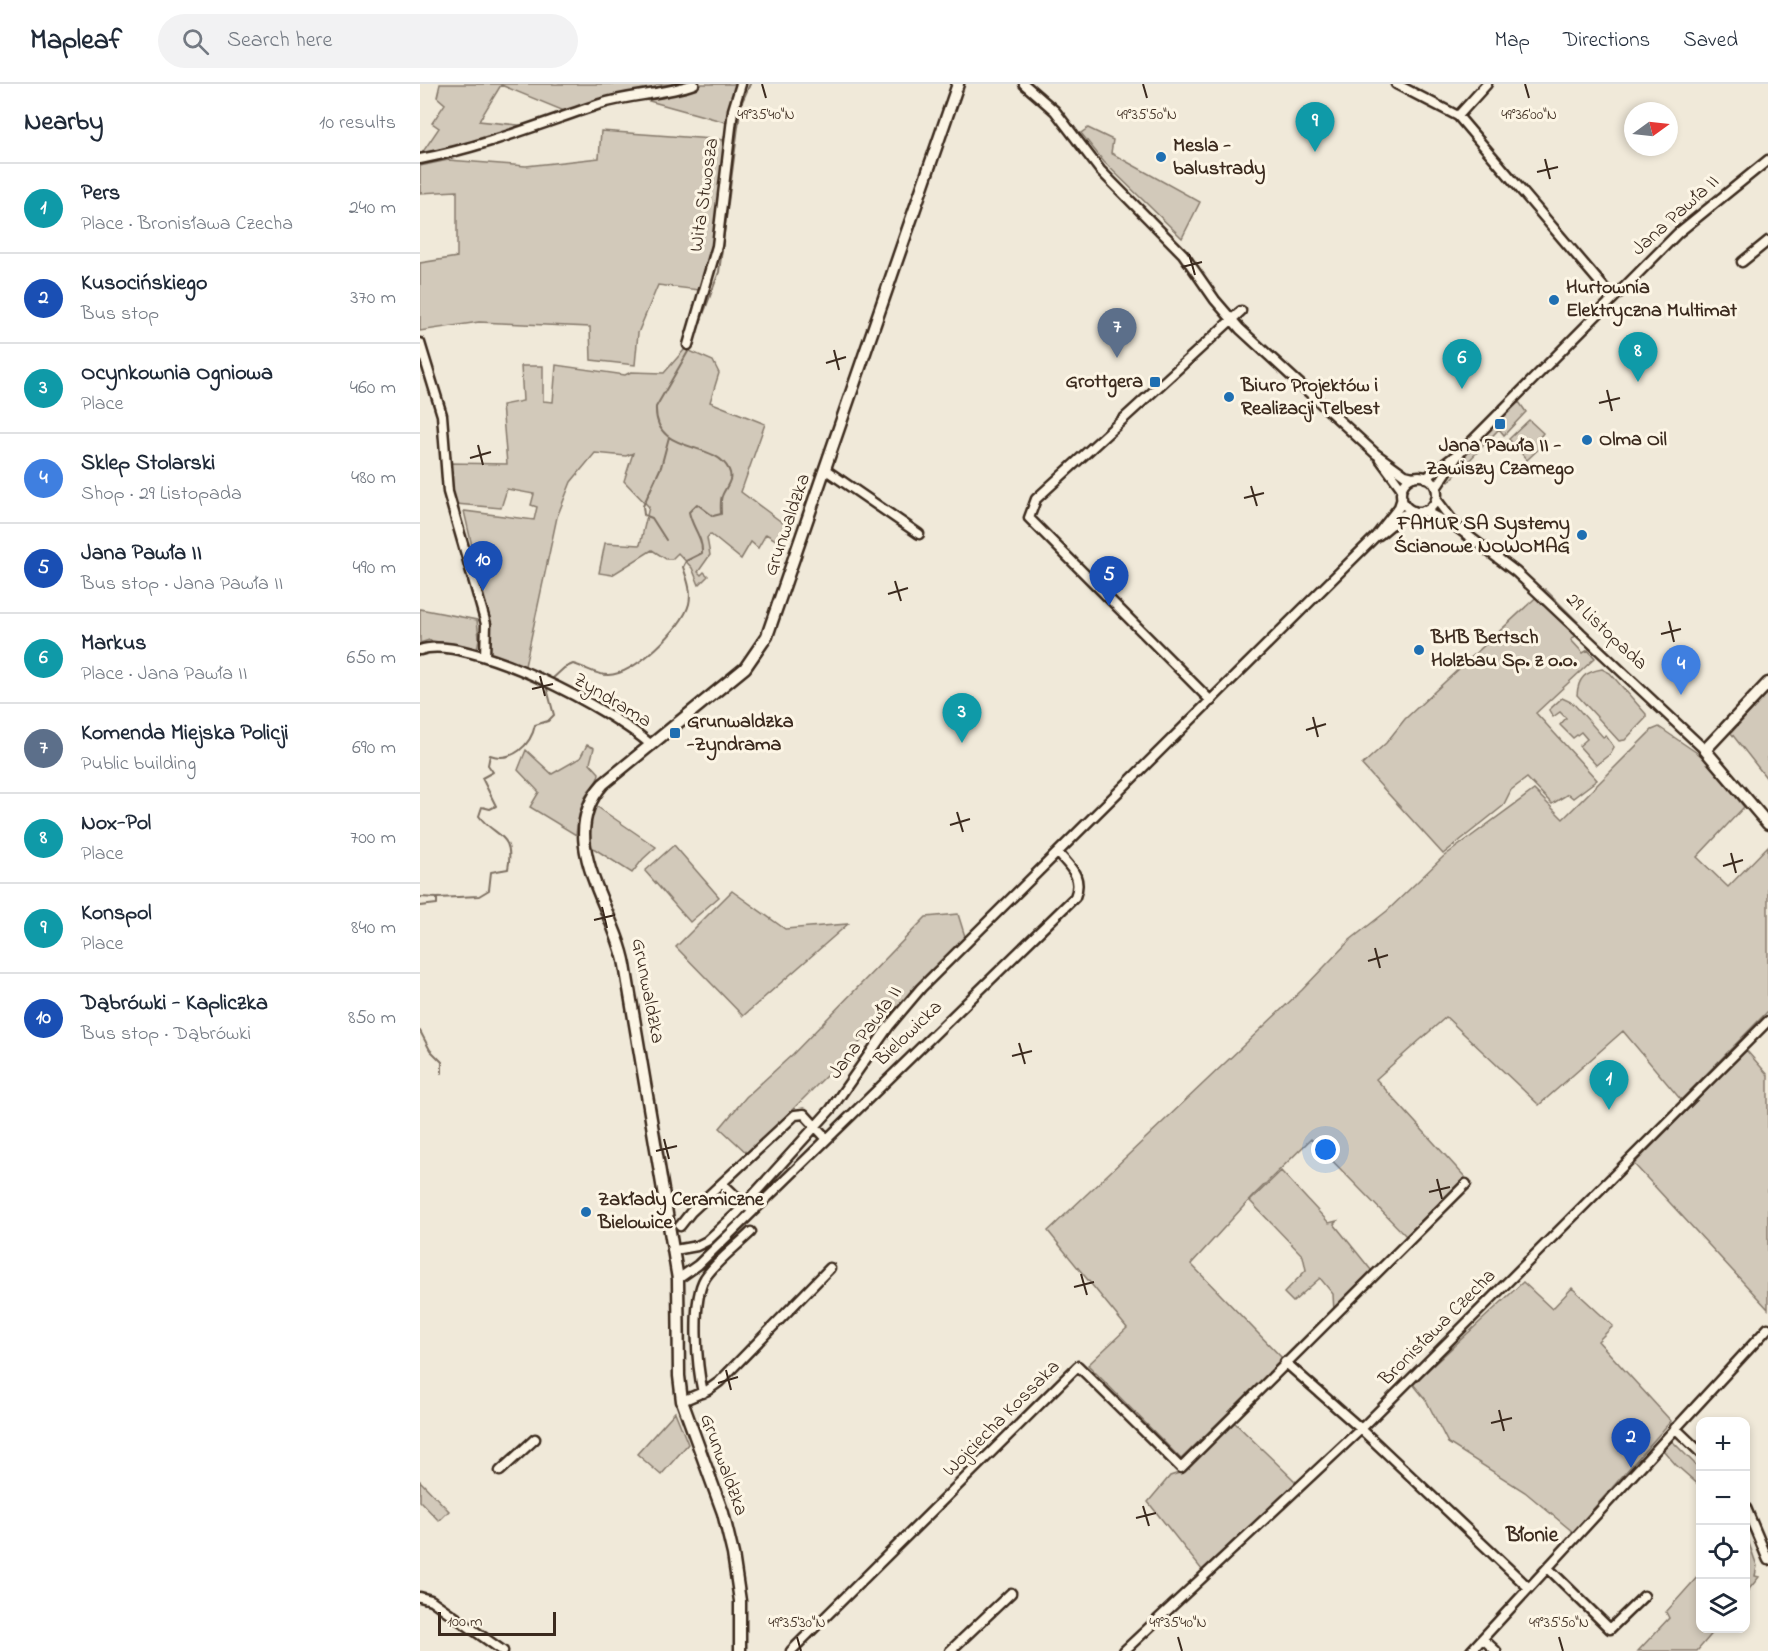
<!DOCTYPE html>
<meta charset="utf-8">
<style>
:root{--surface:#fff;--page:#f2f2f3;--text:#1f2937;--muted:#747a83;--line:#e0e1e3;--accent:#ea580c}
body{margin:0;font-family:"Indie Flower",sans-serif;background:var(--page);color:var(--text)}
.controls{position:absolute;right:18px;bottom:18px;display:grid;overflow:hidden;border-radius:12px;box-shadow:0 3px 9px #0003}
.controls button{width:54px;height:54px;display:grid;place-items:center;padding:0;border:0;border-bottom:2px solid var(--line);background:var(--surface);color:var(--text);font:30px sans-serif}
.compass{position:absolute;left:1204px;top:18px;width:54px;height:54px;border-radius:50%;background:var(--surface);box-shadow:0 3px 9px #0003;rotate:75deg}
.scale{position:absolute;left:18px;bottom:15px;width:118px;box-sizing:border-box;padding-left:6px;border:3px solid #3b2a1e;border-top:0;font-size:16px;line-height:21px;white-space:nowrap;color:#3b2a1e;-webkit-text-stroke:4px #fcf5e5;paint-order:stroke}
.you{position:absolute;left:906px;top:1066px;width:21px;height:21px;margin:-15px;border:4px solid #fff;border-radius:50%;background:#1a73e8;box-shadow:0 0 0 9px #1a73e833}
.badge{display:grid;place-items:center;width:39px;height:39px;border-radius:50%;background:var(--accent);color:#fff;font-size:20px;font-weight:700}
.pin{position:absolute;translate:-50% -50px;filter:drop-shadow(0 2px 3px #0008)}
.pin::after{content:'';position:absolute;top:32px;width:21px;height:18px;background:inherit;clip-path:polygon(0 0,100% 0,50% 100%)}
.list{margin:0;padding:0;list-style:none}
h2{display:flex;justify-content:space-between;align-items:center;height:78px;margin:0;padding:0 24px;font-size:26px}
h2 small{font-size:20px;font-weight:400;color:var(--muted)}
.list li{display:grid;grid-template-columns:39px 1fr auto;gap:18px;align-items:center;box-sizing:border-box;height:90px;padding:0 24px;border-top:2px solid var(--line)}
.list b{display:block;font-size:22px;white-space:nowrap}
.list p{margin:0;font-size:20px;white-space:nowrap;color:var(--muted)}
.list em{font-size:20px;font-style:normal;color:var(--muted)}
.icon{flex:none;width:33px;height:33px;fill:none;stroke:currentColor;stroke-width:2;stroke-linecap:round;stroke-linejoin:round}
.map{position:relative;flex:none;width:1348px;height:1567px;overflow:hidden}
header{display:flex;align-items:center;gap:36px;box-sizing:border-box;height:84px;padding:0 30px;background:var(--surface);border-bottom:2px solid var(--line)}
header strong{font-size:28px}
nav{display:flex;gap:33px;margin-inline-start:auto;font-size:21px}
.search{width:420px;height:54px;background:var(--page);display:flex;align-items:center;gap:15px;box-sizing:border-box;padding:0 21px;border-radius:33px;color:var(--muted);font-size:22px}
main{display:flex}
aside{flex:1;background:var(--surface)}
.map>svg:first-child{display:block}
.green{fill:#d2c9ba;stroke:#867a6c;stroke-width:1.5}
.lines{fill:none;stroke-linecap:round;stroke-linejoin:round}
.stream{stroke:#7e7163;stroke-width:2}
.minor-casing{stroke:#3b2a1e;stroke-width:13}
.tertiary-casing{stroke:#3b2a1e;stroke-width:15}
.minor{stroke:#fcf5e5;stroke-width:8}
.tertiary{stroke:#fcf5e5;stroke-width:10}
.ticks{fill:none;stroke:#3b2a1e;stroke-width:2}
.poi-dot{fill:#1f6fb2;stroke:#fcf5e5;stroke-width:2}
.labels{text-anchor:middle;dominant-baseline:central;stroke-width:6;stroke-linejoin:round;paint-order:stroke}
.poi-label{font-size:20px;font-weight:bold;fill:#3b2a1e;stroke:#fcf5e5;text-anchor:start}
.street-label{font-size:20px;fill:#3b2a1e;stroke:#fcf5e5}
.neighbourhood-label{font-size:21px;font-weight:bold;fill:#3b2a1e;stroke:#fcf5e5}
.ticks-label{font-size:15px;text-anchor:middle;fill:#3b2a1e;stroke:#fcf5e5;stroke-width:6;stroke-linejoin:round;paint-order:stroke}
</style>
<header>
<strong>Mapleaf</strong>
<div class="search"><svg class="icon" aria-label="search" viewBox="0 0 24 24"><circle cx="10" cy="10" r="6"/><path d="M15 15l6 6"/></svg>Search here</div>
<nav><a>Map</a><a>Directions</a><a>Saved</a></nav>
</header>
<main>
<aside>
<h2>Nearby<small>10 results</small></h2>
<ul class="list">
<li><span class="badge" style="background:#0f9aa8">1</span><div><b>Pers</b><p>Place · Bronisława Czecha</p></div><em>240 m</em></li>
<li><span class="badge" style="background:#1a4fb4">2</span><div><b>Kusocińskiego</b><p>Bus stop</p></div><em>370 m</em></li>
<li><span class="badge" style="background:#0f9aa8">3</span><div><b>Ocynkownia Ogniowa</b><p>Place</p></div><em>460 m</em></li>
<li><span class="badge" style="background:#3f7fe0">4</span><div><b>Sklep Stolarski</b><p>Shop · 29 Listopada</p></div><em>480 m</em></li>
<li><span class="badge" style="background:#1a4fb4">5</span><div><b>Jana Pawła II</b><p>Bus stop · Jana Pawła II</p></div><em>490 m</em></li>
<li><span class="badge" style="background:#0f9aa8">6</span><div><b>Markus</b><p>Place · Jana Pawła II</p></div><em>650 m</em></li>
<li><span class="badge" style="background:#5c6f8a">7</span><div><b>Komenda Miejska Policji</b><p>Public building</p></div><em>690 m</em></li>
<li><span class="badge" style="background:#0f9aa8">8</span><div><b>Nox-Pol</b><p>Place</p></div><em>700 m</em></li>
<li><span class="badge" style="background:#0f9aa8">9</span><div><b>Konspol</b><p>Place</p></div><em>840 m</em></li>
<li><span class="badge" style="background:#1a4fb4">10</span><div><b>Dąbrówki - Kapliczka</b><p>Bus stop · Dąbrówki</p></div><em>850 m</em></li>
</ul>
</aside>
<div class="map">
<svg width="1348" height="1567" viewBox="0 0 1348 1567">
<rect width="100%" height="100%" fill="#f0e9d9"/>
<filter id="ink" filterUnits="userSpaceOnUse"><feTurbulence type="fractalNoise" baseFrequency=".0167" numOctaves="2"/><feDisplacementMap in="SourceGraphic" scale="12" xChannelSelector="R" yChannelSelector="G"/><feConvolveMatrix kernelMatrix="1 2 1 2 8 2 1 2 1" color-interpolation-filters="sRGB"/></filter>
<g filter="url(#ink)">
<path class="green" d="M20,0H261L149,29L81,1L59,37L108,42L69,57L0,72L19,44L12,39L25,20L17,13Z
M282,0H317L309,39L222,15L258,9Z
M668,44L693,56L691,69L780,118L762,154L684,78L661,49Z
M181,47L306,56L298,139L279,206L238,201L218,249L215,281L171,276L170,243L59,238L0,247V179L37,173V107L0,109V82L28,76L106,82L179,74Z
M265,265L293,277L299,289L290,318L345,340L321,408L371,445L367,457L359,458L346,450L338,464L331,458L321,475L290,450L287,454L290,471L278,488L281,491L284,488L288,492L279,501L272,484L258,469L252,475H246L232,466L192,491L179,489L185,459L220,461L229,423L204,397L213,369L206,372L175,369L151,398L137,433L105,582L69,571L71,547L57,491H60L61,476L55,475L44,427L114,436L117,423L111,421L114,410L87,405L81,424L36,420L31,405L29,379L87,380L82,321L103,317L101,282H123V317L133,318L136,281L205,291L211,288L244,289Z
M1099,318L1106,328L1103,331L1084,351L1079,345L1029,398L1023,391Z
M1109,336L1123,349L1120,353L1125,359L1107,376L1089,355Z
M1125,505L1164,544L1151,556L1163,569L1168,566L1175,574L1116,629L1177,696L1153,714L1148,710L1132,720L1107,694L1091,706L1083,722L1023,770L942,681L966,659L985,635Z
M0,525L57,536L59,554L57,566L9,556L0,559Z
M1182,585L1190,589L1226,630V634L1205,656L1199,657L1157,611C1158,594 1165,588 1182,585Z
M1348,608V696L1311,649Z
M1142,614L1153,619L1183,653L1186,652L1194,663L1190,670L1176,681L1159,662L1167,655L1161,648L1153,654L1140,641L1146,634L1140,628L1133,633L1129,626Z
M1239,643L1286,675L1324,723L1277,773L1308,803L1348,762V927L1261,1016L1203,947L1119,1021L1026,933L956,995L1045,1093L986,1152L891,1055L833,1112L771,1180L863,1275L761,1375L668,1281L707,1244L628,1147L882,906L930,856L967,827L1023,773L1114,706L1143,735L1232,646Z
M167,661L174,664L170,679L179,689C179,698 171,702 167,709C160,723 157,737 156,751L110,723L119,708L98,686L106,666L132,690L160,674Z
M176,722L236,763L223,775L212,789L167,760L170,730Z
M254,761L299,813L270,838L225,787Z
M312,807L365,845L428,840L323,932L256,863Z
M538,830L547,859L440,958L328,1070L300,1044L326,1013L373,970L506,833Z
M1326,966L1348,991V1225L1214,1080Z
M861,1087L909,1139L917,1137L914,1140L951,1186L948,1195L914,1228L913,1210L900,1194L873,1218L864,1209L886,1186L883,1172L830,1117Z
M1103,1198L1132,1225L1152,1204L1193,1242L1178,1257L1251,1337L1153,1448L1105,1408L1028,1359L1006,1316L993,1300Z
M255,1328L268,1360L241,1391L217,1370Z
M814,1338L877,1399L782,1486L728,1418L750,1392L759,1389Z
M1252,1357L1280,1385V1402L1256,1381L1243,1366Z
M0,1397L29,1427L19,1437L0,1417Z
M1326,1451L1337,1482L1335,1492L1339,1493L1326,1509Z
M1280,1490V1544L1296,1545L1277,1567H1218L1249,1534L1246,1528Z"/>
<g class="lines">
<path class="stream" d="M274,255L299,188L321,20L330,0
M246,456L232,434L224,431L223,422L241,383L249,353
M131,596L144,584L153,580C166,583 175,591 188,591C214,591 263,544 269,520C272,507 267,495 263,483L266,477L282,469C283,453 272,444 269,428L277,420L293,432L301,430C301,425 300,417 302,412C305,403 314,397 309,386C294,355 234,372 236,323L269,266
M0,813L17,814
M0,822L17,820V814L59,812L69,806L71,788L88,785C95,748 75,754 59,732L62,723L70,725L76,722L62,694L73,688L68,681L70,671C92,679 111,661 115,641L128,637L134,631L127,605L129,601
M0,947L10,966L22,978V989"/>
<g class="minor-casing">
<path id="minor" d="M604,0L635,27L680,86L763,170L795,216L820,245L956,370L985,391L993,393
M976,0L1038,32L1193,214
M1038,32L1067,0
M0,75C63,63 120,40 180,20C211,10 243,11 274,0
M1322,178L1348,157
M0,259L22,331L28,408L66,540L65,572
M268,261L297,162L313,26L321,0
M960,375L982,405
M406,386L499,450
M981 410a18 18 0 1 1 36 0a18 18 0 1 1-36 0Z
M1006,394L1035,372
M1016,404L1038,371L1258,149L1348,76
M1016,415L1038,444
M1004,427L1038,444L1096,488L1285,666
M959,451L983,431L994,427
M0,566C48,549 194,627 231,661
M791,617L609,434L616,415L821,227
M303,1100L327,1123
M260,1142L271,1128L375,1031L384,1030L406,1054
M255,1166L277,1162L287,1157L317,1129L411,1025L469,942L501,904L956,452L979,423L982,414
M258,1195L278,1181L655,813C663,793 651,784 639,770
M865,1278L941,1345L1109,1504
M283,1309C277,1283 271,1217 285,1194C296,1177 317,1162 331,1148
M262,1317L288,1306L299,1298L410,1184
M1255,1344L1280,1368
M80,1387L115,1355
M1326,1424L1348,1476
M1128,1484L1190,1545L1224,1512
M0,1513L11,1516L83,1567
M1063,1555L1076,1567
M371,1567L658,1282L761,1384L1046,1100
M530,1567L591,1509
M704,1567L941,1345L1348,937
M1051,1567L1348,1244"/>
</g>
<g class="tertiary-casing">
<path id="tertiary" d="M1348,599L1285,666L1348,740
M320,1567V1517L313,1470L303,1429L262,1317L259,1292L258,1195L205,881C194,822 134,755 183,700L325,584L347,552L538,0"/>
</g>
<use href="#minor" class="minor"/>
<use href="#tertiary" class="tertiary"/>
</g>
</g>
<path class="ticks" d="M342,0L346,14M723,0L727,14M1105,0L1109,14M1125,75L1130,95M1117,88L1138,83M769,170L775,191M762,183L782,178M414,266L419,286M406,279L426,273M1187,306L1192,327M1179,319L1200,314M58,361L63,381M50,374L71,368M831,402L837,422M824,414L844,409M475,497L481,517M468,510L488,504M1249,537L1254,558M1241,550L1261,545M120,592L125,612M112,605L133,600M893,633L898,653M886,646L906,640M537,728L543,748M530,741L550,735M1311,769L1316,789M1303,782L1323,776M182,823L187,844M174,836L195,831M955,864L960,884M948,877L968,871M599,959L605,980M592,972L612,967M244,1055L249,1075M236,1067L257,1062M1017,1095L1022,1115M1009,1108L1030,1103M661,1190L667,1211M654,1203L674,1198M306,1286L311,1306M298,1299L318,1293M1079,1326L1084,1347M1071,1339L1092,1334M723,1422L729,1442M716,1434L736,1429M377,1553L381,1567M758,1553L762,1567M1139,1553L1143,1567"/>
<g class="poi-dot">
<circle cx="741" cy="73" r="6"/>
<circle cx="1134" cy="216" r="6"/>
<rect x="729" y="292" width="12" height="12" rx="3"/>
<circle cx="809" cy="313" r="6"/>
<rect x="1074" y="334" width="12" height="12" rx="3"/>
<circle cx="1167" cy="356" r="6"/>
<circle cx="1162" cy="451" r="6"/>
<circle cx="999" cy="566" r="6"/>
<rect x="249" y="643" width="12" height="12" rx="3"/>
<circle cx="166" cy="1128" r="6"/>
</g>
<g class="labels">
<g class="poi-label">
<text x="753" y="62">Mesla -<tspan x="753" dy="23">balustrady</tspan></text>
<text x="1146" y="204">Hurtownia<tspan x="1146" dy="23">Elektryczna Multimat</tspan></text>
<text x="723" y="298" text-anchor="end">Grottgera</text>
<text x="821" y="302">Biuro Projektów i<tspan x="821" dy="23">Realizacji Telbest</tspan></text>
<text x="1179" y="356">Olma Oil</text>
<text x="1080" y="362" text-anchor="middle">Jana Pawła II -<tspan x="1080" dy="23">Zawiszy Czarnego</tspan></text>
<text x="1150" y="440" text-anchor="end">FAMUR SA Systemy<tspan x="1150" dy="23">Ścianowe NOWOMAG</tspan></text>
<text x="1011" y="554">BHB Bertsch<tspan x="1011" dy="23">Holzbau Sp. z o.o.</tspan></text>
<text x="267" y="638">Grunwaldzka<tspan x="267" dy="23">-Zyndrama</tspan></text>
<text x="178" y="1116">Zakłady Ceramiczne<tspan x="178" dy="23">Bielowice</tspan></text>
</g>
<g class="street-label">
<text transform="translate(285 111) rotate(-82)">Wita Stwosza</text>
<text transform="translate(1256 132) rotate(-42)">Jana Pawła II</text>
<text transform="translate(368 441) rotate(-71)">Grunwaldzka</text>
<text transform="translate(1186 548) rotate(43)">29 Listopada</text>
<text transform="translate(192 617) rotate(31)">Zyndrama</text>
<text transform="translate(227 907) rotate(79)">Grunwaldzka</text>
<text transform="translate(446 949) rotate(-54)">Jana Pawła II</text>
<text transform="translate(489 950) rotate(-44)">Bielowicka</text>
<text transform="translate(1018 1244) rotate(-45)">Bronisława Czecha</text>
<text transform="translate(582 1335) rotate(-45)">Wojciecha Kossaka</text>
<text transform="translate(303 1381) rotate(70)">Grunwaldzka</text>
</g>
<g class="neighbourhood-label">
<text x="1112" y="1452">Błonie</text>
</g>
</g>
<g class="ticks-label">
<text x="346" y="35">49°35'40"N</text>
<text x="727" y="35">49°35'50"N</text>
<text x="1109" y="35">49°36'00"N</text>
<text x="377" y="1543">49°35'30"N</text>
<text x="758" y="1543">49°35'40"N</text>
<text x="1139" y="1543">49°35'50"N</text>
</g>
</svg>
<div class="controls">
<button>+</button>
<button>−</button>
<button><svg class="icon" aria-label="locate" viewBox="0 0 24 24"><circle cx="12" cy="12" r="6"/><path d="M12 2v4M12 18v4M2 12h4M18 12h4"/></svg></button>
<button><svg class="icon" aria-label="layers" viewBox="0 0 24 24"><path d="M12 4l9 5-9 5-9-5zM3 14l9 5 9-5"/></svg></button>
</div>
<svg class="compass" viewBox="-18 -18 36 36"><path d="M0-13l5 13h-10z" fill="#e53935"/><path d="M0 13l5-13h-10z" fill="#747a83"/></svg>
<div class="scale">100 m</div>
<div class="you"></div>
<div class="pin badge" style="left:1189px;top:1026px;background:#0f9aa8">1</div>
<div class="pin badge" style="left:1211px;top:1384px;background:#1a4fb4">2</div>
<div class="pin badge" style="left:542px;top:659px;background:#0f9aa8">3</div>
<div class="pin badge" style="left:1261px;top:611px;background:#3f7fe0">4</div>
<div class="pin badge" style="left:689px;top:522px;background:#1a4fb4">5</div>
<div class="pin badge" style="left:1042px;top:305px;background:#0f9aa8">6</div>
<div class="pin badge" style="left:697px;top:274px;background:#5c6f8a">7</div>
<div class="pin badge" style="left:1218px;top:298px;background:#0f9aa8">8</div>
<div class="pin badge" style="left:895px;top:68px;background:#0f9aa8">9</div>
<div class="pin badge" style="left:63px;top:507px;background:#1a4fb4">10</div>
</div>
</main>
